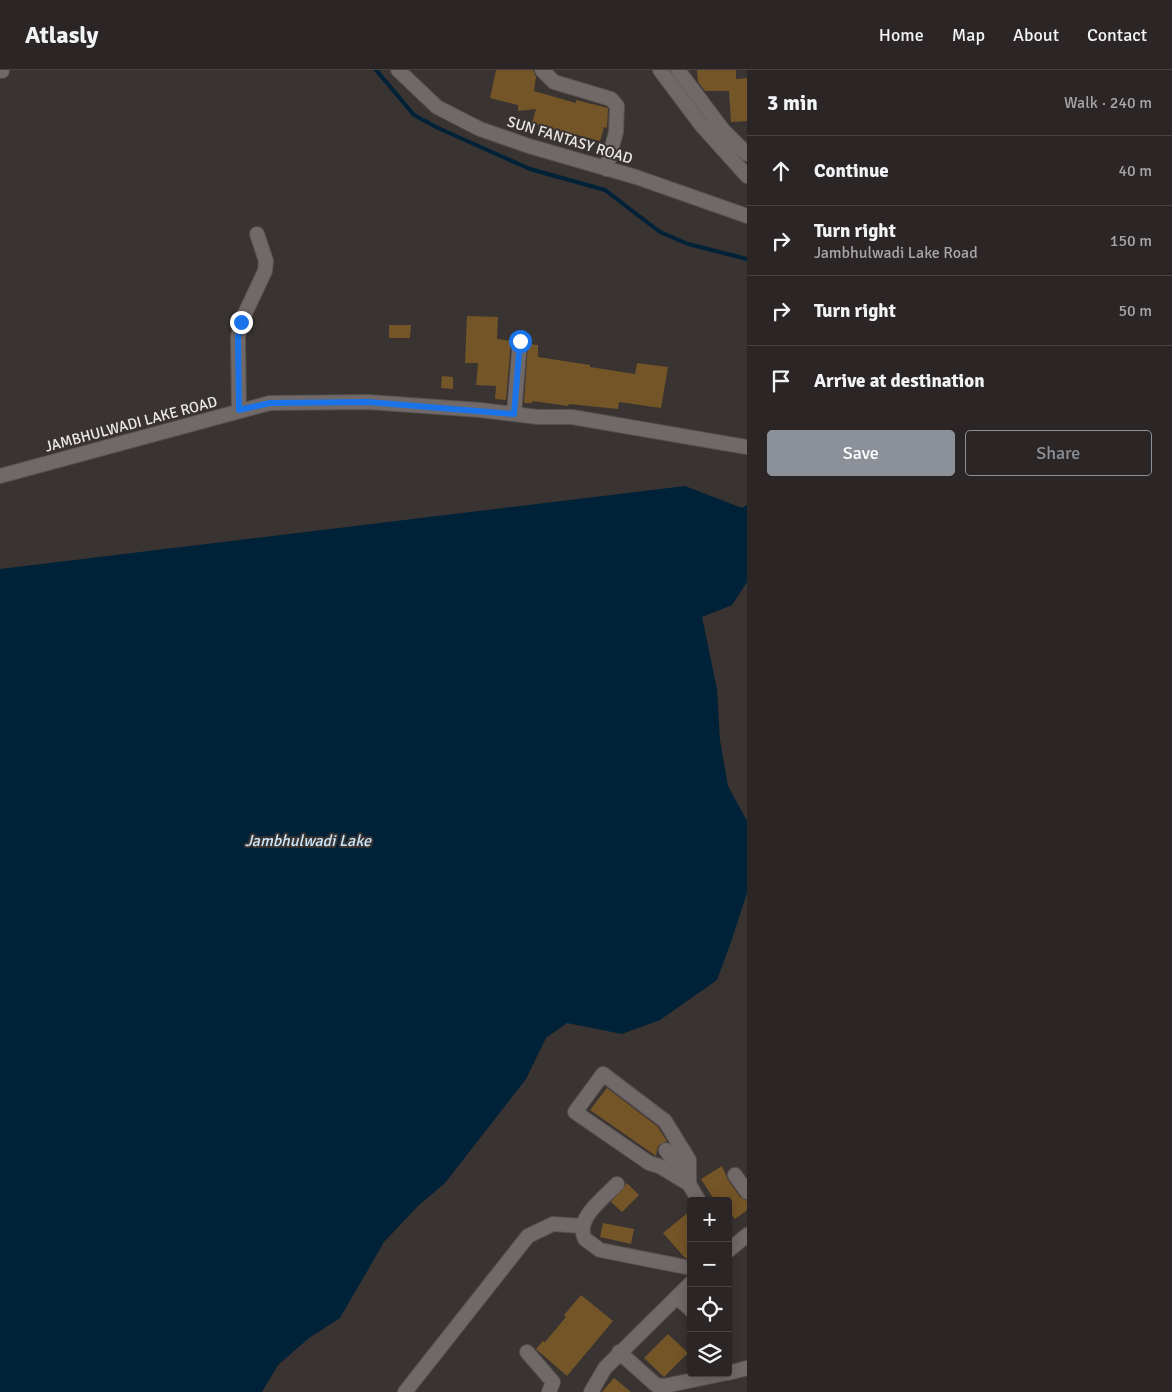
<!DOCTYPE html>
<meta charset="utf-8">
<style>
:root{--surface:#2b2625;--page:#373232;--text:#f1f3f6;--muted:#a6a5a7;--line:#474342;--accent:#8c9099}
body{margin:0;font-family:Signika,sans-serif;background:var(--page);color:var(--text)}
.controls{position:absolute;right:15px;bottom:15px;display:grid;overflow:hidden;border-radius:5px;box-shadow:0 2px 12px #0003}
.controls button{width:45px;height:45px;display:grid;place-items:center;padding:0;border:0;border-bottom:1px solid var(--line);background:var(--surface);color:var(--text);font:25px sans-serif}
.stop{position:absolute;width:15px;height:15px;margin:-11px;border:4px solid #1a73e8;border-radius:50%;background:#fff}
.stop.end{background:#1a73e8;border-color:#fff;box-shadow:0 1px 5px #0008}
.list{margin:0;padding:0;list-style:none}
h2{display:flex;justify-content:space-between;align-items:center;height:65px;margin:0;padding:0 20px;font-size:21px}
h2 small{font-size:16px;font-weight:400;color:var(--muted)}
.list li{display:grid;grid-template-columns:32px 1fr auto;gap:15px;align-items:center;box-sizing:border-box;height:70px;padding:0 20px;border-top:1px solid var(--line)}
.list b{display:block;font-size:19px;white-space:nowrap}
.list p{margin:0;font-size:16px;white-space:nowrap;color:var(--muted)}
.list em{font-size:16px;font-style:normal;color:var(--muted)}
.actions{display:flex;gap:10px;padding:15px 20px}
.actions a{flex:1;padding:11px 0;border:1px solid var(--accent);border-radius:5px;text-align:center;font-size:18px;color:var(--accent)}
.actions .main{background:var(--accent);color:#fff}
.icon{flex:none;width:28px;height:28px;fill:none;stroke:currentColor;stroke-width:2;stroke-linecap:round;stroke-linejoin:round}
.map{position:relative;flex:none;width:747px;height:1322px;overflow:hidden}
header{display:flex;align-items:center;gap:30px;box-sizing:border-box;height:70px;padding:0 25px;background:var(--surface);border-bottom:1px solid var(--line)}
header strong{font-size:24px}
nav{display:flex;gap:28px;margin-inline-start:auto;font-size:18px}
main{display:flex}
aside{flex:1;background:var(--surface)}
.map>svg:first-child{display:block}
.water{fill:#002238}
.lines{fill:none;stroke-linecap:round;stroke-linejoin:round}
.stream{stroke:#002238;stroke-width:4}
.building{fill:#745528}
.minor-casing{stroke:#56514f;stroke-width:16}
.minor{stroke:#706967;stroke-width:14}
.route{stroke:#1a73e8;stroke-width:6}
.labels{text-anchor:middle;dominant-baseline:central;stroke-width:4;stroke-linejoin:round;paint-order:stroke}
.street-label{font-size:15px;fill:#ece9e7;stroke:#393331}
.water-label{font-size:16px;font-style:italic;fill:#cbe7fc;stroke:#393331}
</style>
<header>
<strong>Atlasly</strong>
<nav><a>Home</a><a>Map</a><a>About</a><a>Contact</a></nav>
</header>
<main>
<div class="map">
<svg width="747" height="1322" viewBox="0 0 747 1322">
<rect width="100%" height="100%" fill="#393331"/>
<path class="water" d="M685,416L742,438L747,435V512L732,535L702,547L717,619L720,670L728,716L747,751V823L732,869L717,910L660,950L622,964L567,953L546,968L526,1009L445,1113L418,1136L384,1172L340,1248L309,1268L278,1295L262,1322H0V499Z"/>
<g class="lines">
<path class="stream" d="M376,0L414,45L438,58L530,99L605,120L660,162L688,174L747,189"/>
</g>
<path class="building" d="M496,0H533L536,7L534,21L576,33V30L608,38L607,58L604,57L600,71L532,53L536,39L518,41V35L490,28Z
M697,0H736V9L747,8V51L731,52L729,21H705L698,12Z
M467,246L498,247L497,269L511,271L506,330L495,329L496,316L476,315L478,293H465Z
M389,255H411L410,268H389Z
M528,274L538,275V287L590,295V297L635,304L637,293L668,297L661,338L619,332L618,339L569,334L568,336L533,331L532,333H524Z
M442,306L453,307V319L441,318Z
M607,1018L658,1057L667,1071L658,1076L656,1086L590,1040Z
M722,1096L728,1110L740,1127L747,1131V1140L735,1149L728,1141V1131H715L701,1109Z
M627,1113L639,1125L622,1142L611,1132Z
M691,1140V1189L685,1188L663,1163Z
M603,1153L634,1159L631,1174L600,1167Z
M581,1225L613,1251L567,1306L536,1279L543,1271L545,1272L566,1247L564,1245Z
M668,1264L688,1283L664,1307L644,1288Z
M614,1308L631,1322H602Z"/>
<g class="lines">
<g class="minor-casing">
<path id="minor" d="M2,0V1
M398,0L437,37L480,59L529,76L636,107L747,146
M542,0L554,12L611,29L617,36L616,62L606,99
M660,0L702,56L747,106
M678,0L723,60L747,84
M239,340L238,267L241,252L265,201L266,191L257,164
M514,344L520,271
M0,406L270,333L368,332L480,340L538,347H572L747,377
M666,1080L687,1111
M735,1105L747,1122
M617,1114C604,1128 574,1149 585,1169L600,1180L691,1198
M689,1114L659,1096L649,1093L575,1042L603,1004L665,1051L689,1090V1114L699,1131
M728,1181L747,1165
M677,1227L691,1240
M527,1282L553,1312L549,1322
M619,1282L656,1315L664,1316L727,1303
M728,1303L747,1298
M405,1322L528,1166L553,1154L581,1156
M591,1322L605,1298L691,1213"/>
</g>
<use href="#minor" class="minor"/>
</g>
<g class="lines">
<path class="route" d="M241,252L238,267L239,340L270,333L368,332L514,344L520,271"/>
</g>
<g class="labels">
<g class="street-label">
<text transform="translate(570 70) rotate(17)">SUN FANTASY ROAD</text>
<text transform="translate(131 354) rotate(-15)">JAMBHULWADI LAKE ROAD</text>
</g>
<g class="water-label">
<text x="308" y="771">Jambhulwadi Lake</text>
</g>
</g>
</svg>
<div class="controls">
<button>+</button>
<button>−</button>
<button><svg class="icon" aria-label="locate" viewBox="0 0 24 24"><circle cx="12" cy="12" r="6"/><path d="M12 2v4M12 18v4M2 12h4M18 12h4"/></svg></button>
<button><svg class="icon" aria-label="layers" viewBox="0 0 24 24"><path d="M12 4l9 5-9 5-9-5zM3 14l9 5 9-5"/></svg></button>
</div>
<div class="stop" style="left:520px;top:271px"></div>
<div class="stop end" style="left:241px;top:252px"></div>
</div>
<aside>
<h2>3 min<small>Walk · 240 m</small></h2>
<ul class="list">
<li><svg class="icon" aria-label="ahead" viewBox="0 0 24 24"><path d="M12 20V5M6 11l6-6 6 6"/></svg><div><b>Continue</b></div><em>40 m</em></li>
<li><svg class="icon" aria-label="right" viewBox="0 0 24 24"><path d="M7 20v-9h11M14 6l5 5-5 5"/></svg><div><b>Turn right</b><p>Jambhulwadi Lake Road</p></div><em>150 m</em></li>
<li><svg class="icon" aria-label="right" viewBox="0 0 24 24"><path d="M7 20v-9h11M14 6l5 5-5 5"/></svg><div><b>Turn right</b></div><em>50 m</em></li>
<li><svg class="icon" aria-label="arrive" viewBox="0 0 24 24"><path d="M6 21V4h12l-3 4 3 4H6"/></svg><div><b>Arrive at destination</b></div></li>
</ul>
<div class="actions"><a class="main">Save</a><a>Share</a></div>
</aside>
</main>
